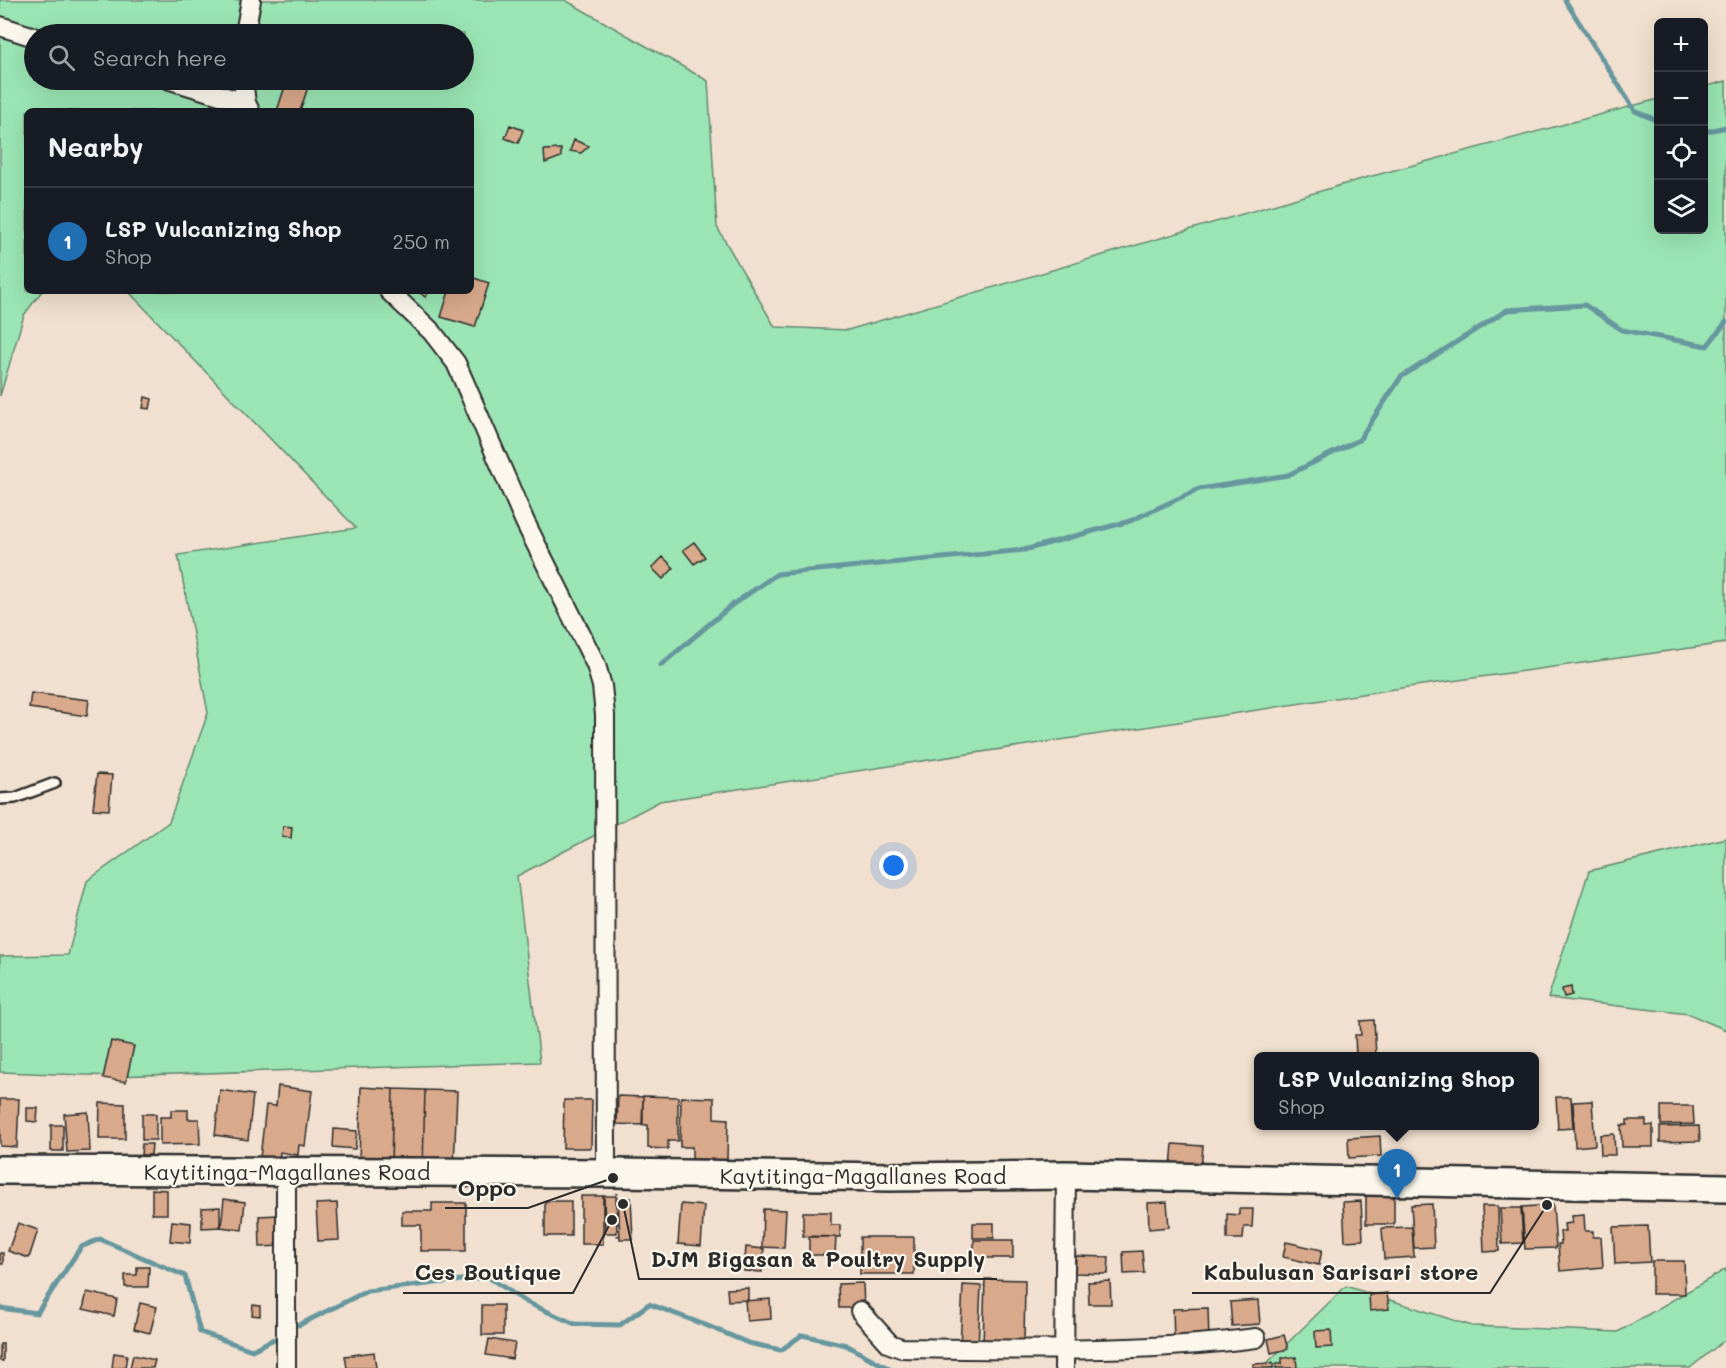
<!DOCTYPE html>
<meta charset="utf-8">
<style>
:root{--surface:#171b24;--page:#20242c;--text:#f1f3f6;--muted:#9ea1a6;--line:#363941;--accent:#1f6fb2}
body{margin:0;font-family:Mali,sans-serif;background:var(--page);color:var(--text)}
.controls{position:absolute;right:18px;top:18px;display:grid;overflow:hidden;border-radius:9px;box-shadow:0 6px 24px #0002}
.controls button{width:54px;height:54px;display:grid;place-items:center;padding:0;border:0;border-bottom:2px solid var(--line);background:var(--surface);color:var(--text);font:30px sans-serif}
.you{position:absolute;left:894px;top:866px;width:21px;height:21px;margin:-15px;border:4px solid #fff;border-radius:50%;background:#1a73e8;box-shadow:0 0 0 9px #1a73e833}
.badge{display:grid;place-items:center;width:39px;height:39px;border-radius:50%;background:var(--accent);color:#fff;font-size:20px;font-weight:700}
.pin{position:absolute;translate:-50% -50px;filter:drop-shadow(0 2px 3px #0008)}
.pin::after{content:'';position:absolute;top:32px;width:21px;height:18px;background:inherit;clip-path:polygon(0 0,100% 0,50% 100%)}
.popup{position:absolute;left:1254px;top:1052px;width:285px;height:78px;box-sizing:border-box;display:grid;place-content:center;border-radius:9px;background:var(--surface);filter:drop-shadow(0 2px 4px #0005);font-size:20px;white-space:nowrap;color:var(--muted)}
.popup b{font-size:22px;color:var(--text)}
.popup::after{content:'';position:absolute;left:50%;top:100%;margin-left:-12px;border:12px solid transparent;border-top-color:var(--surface)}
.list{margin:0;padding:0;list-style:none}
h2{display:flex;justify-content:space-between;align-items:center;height:78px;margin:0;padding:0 24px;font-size:26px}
h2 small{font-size:20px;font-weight:400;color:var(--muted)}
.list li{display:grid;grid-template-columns:39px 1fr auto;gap:18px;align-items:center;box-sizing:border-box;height:108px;padding:0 24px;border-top:2px solid var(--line)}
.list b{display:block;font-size:22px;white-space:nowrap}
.list p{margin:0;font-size:20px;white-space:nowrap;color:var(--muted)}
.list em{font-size:20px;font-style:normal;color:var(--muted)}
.icon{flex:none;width:33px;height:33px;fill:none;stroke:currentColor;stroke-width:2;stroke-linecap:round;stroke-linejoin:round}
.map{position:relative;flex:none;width:1726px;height:1368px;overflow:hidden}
.search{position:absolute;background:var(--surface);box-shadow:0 6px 24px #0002;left:24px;top:24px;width:450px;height:66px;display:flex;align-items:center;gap:15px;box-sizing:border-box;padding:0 21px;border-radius:33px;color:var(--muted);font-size:22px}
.panel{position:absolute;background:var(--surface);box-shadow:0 6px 24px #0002;left:24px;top:108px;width:450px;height:186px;border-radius:9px}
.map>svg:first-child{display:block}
.green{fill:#9be5b4;stroke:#638870;stroke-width:1.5;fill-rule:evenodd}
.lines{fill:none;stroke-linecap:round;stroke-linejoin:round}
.stream{stroke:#66969e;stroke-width:5}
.building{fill:#d9a98b;stroke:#2b2b2b;stroke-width:1.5}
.service-casing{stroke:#2b2b2b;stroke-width:14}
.minor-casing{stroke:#2b2b2b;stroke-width:22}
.secondary-casing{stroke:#2b2b2b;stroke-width:32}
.path{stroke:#2b2b2b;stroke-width:3;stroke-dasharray:1.5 4.5;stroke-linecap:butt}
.service{stroke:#fbf7ec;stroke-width:9}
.minor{stroke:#fbf7ec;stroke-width:18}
.secondary{stroke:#fbf7ec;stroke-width:27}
.labels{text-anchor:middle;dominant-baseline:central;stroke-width:4.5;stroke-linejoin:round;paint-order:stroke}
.street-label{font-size:21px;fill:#2b2b2b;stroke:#fbf7ec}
.leader{fill:none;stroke:#2b2b2b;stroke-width:2}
.callout-dot{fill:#2b2b2b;stroke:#fbf7ec;stroke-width:2}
.callout-label{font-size:22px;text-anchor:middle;font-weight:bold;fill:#2b2b2b;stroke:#fbf7ec;stroke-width:4.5;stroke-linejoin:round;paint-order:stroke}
</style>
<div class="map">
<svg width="1726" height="1368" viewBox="0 0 1726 1368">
<rect width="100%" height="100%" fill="#f1e0cf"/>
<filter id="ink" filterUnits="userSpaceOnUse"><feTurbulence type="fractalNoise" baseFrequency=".0167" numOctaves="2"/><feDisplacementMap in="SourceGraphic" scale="12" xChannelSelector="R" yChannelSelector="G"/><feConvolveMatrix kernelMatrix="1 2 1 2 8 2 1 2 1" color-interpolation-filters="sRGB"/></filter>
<g filter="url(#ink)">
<path class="green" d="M0,0H565L708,81L717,227L775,327L848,330L1365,178L1658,99V230H1704V87L1726,81V643L1408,687L660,801L517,876L540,1062L115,1076L0,1072V956L68,955L87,881L169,822L208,713L178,555L356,528L128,291H471V111H27V291H42L24,315L0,396ZM34,34H464V80H34Z
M1726,838V1030L1689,1014L1548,998L1589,871Z
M1726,1269V1339L1690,1368H1262L1346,1286L1472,1326L1618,1332Z"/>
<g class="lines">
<path class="stream" d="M1565,0L1635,111L1658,121
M1704,132L1726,127
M661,665L732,605L777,574L1024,550L1130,521L1199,489L1288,475L1359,440L1401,377L1507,310L1585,305L1622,330L1707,346L1726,322
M0,1308L37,1313L81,1247L100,1239L185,1276L200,1332L252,1350L274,1339
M299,1325L367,1291L488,1277L526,1302L575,1324L620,1325L649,1304L708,1326L748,1343L781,1350L802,1335L846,1345L888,1368"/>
</g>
<path class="building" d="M287,80L308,87L300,111H277Z
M510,125L523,130L518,143L505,138Z
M574,140L589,146L581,153L570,151Z
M561,149V157L545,163L544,150Z
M471,277L489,283L475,327L441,317L449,291H471Z
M418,291H430L425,297Z
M145,397L152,399L150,409L143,408Z
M694,542L705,557L694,564L683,550Z
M663,557L674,568L663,579L652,568Z
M31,693L89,700L87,716L29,708Z
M97,774L112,775L109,810L93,809Z
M283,826L292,827L291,838L282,837Z
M1571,987L1572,995L1564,997L1562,989Z
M1374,1020L1376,1056H1356L1355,1035H1361L1360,1021Z
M111,1041L134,1046L126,1082L103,1078Z
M278,1086L312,1091L305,1146L299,1145L298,1155L280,1152L279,1160L260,1158L266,1105L276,1106Z
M361,1087L393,1089L391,1165L359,1163Z
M393,1089L425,1090L423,1166L391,1165Z
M220,1090L253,1095L248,1140L215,1135Z
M425,1090L457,1091L454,1167L423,1166Z
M618,1096L643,1097L642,1125L617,1124Z
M643,1096L678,1097V1141H668V1149L648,1148V1125H643Z
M681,1097L714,1098V1118L728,1119L727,1160L692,1159V1147H680Z
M1556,1097H1571L1573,1128L1558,1129Z
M0,1099H19L17,1147L0,1146Z
M564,1100H592L591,1148H563Z
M1592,1101L1595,1145L1575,1147L1573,1102Z
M100,1103L125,1104V1139H99Z
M1661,1106H1693L1694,1124L1661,1125Z
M27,1108H38L37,1122L27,1121Z
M171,1110H188V1119H199L200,1144L160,1145V1117H171Z
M88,1112L90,1151L67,1152L64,1114Z
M142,1114H156V1140H142Z
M1627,1120H1646V1126L1653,1125V1147H1622L1621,1125H1627Z
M51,1125H63V1151H51Z
M1699,1126L1700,1141L1660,1142V1127Z
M334,1129L357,1131L355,1149L333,1147Z
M1614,1134L1615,1155H1601L1600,1135Z
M1380,1136L1381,1156L1349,1158L1348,1138Z
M142,1144H152L151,1155H141Z
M1173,1144L1203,1146L1201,1169L1171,1166Z
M152,1189L167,1190V1214H152Z
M1366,1195H1394V1224H1366Z
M581,1196H603V1244H581Z
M604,1196H616L617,1233H605Z
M618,1198H631L633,1239H620Z
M224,1199L245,1202L242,1230L221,1227Z
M545,1201H571V1236H545Z
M1361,1201L1363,1240L1345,1241L1343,1202Z
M1167,1202L1169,1227L1149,1229L1148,1203Z
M337,1203L339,1240L318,1241L316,1204Z
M432,1203H466V1251H421V1225H402V1211H432Z
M681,1204L704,1206L701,1246L678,1244Z
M1432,1204L1434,1247L1414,1248L1411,1205Z
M1553,1205L1556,1248L1525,1249L1522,1207Z
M1482,1206H1498L1499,1251L1484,1252Z
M220,1207V1227L202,1228V1208Z
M1500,1208H1521L1523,1243L1502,1244Z
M763,1209L786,1210L784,1248L762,1247Z
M1239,1209H1253L1252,1227H1244L1243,1239H1227V1214L1239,1215Z
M803,1212H831V1225H840V1237L803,1236Z
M278,1215L280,1246L260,1247L259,1216Z
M1584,1215L1585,1231H1593V1237H1601L1603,1267L1560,1271L1558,1244H1561L1560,1231H1565L1564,1224L1572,1223L1571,1216Z
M172,1221L191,1223L190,1243L170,1241Z
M18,1223L38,1230L29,1258L8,1251Z
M973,1223H994V1238H973Z
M1648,1226L1650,1262L1615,1264L1613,1227Z
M1412,1227L1414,1257L1384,1259L1382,1228Z
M809,1237H836L835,1255H809Z
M860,1237H914V1274H860Z
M974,1240H1013V1258H974Z
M1286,1242L1322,1250L1319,1265L1283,1257Z
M746,1247L764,1249L762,1272L744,1271Z
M1142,1251L1144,1273L1124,1274L1123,1252Z
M0,1253H3V1264H0Z
M1076,1256L1109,1257L1108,1274L1075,1273Z
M1652,1261H1684L1685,1294H1652Z
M137,1267H149L148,1287H125V1275H137Z
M985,1279L1025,1280L1024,1345L983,1344Z
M1110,1281L1111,1304H1089L1088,1282Z
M863,1283L864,1308H839L838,1284Z
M963,1285L981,1286L978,1347L960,1346Z
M748,1288V1300L728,1301L727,1289Z
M87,1292L117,1299L114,1316L83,1309Z
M1387,1293L1389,1309L1370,1311L1369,1295Z
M770,1299L771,1319L747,1321L745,1301Z
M1258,1300L1260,1324L1232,1326L1230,1302Z
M140,1303L157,1307L150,1333L134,1329Z
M253,1305L260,1306V1316L252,1315Z
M482,1305H503V1335H482Z
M1208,1308L1209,1341L1174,1342L1173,1309Z
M1331,1330L1332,1347L1316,1348L1315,1331Z
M1284,1335L1288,1349L1271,1353L1268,1339Z
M489,1339L515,1343L512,1359L486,1355Z
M0,1344H3V1361H0Z
M374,1352L376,1368H347L345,1356Z
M114,1353L127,1355L125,1368H112Z
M133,1355L155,1360L153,1368H130Z
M1296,1357L1297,1368H1276V1364H1282V1358Z
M1273,1363V1368H1253V1364Z"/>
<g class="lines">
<g class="service-casing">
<path id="service" d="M0,799L15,798L55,783"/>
</g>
<g class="minor-casing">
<path id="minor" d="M0,26L34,37
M245,34L251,0
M170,80L246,103
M243,80L246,103L250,111
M389,291L432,332L456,363L525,522L596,665L602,686L605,715L606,1173
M860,1311L890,1344L901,1348C1020,1350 1139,1353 1256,1338
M286,1368V1171
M1064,1368L1066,1175"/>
</g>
<g class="secondary-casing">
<path id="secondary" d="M0,1170L617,1173L890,1177L1066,1175L1726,1188"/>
</g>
<path class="path" d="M617,1193L618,1238"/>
<use href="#service" class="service"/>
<use href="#minor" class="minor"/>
<use href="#secondary" class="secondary"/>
</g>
</g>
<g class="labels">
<g class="street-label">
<text x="287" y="1171">Kaytitinga-Magallanes Road</text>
<text x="863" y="1175">Kaytitinga-Magallanes Road</text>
</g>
</g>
<path class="leader" d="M613 1178L528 1208H445M623 1204L639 1279H997M1547 1205L1490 1293H1192M612 1220L573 1293H403"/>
<g class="callout-dot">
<circle cx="613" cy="1178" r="6"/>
<circle cx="623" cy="1204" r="6"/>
<circle cx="1547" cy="1205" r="6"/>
<circle cx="612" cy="1220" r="6"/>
</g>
<g class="callout-label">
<text x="487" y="1196">Oppo</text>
<text x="818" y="1267">DJM Bigasan &amp; Poultry Supply</text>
<text x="1341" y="1280">Kabulusan Sarisari store</text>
<text x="488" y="1280">Ces Boutique</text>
</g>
</svg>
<div class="controls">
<button>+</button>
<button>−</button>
<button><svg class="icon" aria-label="locate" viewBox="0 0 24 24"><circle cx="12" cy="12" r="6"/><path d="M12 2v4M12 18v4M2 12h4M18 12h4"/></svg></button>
<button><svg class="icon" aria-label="layers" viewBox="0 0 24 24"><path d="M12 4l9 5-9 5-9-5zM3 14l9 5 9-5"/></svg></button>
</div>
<div class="you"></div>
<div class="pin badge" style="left:1397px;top:1199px">1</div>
<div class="popup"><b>LSP Vulcanizing Shop</b>Shop</div>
<div class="search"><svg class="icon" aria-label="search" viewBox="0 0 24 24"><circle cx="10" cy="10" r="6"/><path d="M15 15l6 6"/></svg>Search here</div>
<section class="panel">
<h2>Nearby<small></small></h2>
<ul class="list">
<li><span class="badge">1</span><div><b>LSP Vulcanizing Shop</b><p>Shop</p></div><em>250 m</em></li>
</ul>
</section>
</div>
